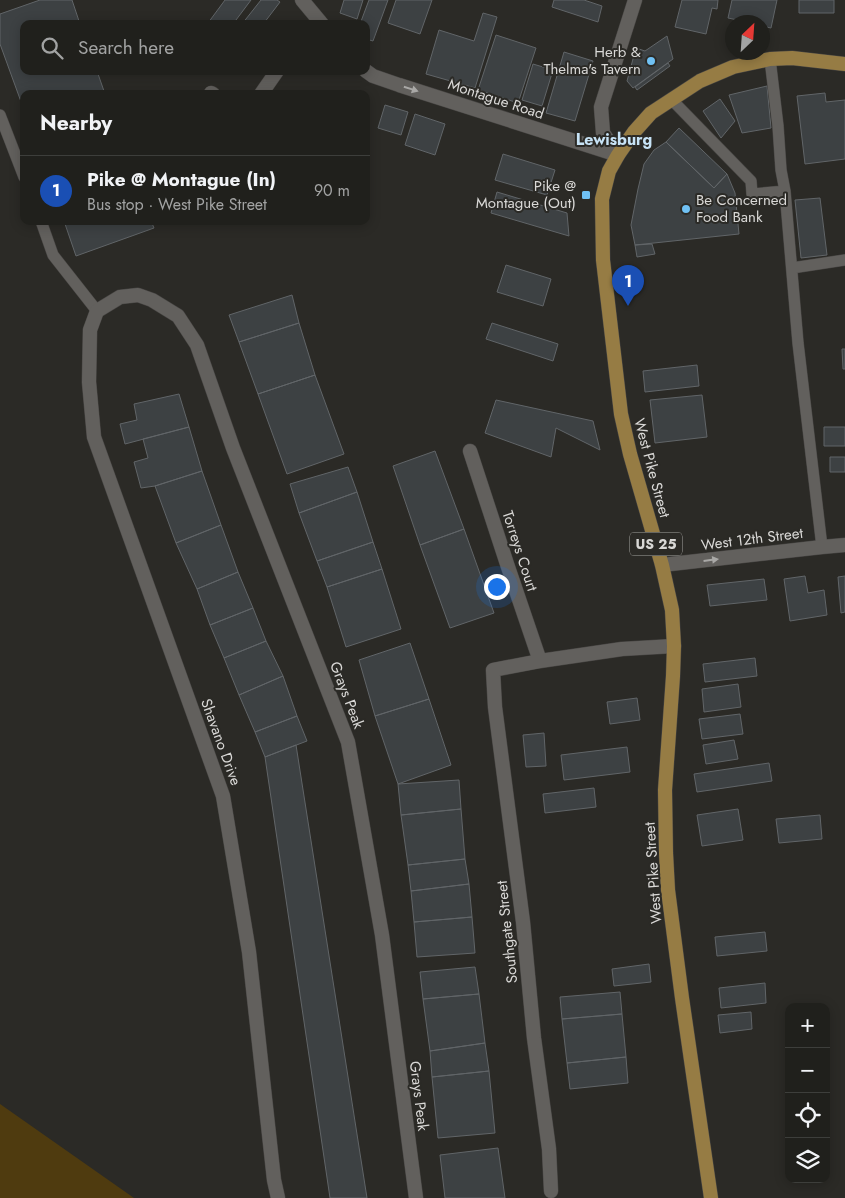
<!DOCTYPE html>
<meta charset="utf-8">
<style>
:root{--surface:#20201c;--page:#282825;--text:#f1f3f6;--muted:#a2a3a3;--line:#3d3e3b;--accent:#2563eb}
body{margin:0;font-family:Jost,sans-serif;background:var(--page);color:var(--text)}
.controls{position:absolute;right:15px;bottom:15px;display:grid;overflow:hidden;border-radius:10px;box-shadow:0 2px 12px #0003}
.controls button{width:45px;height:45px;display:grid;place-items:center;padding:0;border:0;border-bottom:1px solid var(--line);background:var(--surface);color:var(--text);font:25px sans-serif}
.compass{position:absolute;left:725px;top:15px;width:45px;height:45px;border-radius:50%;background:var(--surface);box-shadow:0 2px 12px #0003;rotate:25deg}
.you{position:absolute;left:496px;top:586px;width:18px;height:18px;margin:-12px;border:4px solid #fff;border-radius:50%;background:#1a73e8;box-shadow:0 0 0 8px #1a73e833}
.badge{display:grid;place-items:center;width:32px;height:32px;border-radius:50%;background:var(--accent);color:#fff;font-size:16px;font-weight:700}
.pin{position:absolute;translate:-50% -41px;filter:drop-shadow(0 1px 2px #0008)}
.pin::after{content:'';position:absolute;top:26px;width:18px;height:15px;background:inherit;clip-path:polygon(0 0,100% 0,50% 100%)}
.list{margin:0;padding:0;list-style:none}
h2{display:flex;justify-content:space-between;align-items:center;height:65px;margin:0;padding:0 20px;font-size:21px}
h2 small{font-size:16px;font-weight:400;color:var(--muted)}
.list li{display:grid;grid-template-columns:32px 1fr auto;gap:15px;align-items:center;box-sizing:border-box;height:70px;padding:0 20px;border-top:1px solid var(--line)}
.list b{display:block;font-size:19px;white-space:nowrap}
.list p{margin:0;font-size:16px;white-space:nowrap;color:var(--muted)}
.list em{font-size:16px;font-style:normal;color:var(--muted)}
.icon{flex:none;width:28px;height:28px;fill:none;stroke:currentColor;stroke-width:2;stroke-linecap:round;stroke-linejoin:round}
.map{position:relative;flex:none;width:845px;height:1198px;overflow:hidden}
.search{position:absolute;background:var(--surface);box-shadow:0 2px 12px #0003;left:20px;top:20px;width:350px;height:55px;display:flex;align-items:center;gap:12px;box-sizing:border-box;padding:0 18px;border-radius:10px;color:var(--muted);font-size:19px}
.panel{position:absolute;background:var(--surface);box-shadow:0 2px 12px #0003;left:20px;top:90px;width:350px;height:135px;border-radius:10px}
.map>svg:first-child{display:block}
.green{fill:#4f3b0f}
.building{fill:#3d4143;stroke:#616568}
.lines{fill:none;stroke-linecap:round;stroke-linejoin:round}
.service-casing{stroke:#474543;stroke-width:12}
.minor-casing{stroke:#474543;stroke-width:15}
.tertiary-casing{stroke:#474543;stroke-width:15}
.primary-casing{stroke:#474543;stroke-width:15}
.service{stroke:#62605d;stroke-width:11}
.minor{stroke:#62605d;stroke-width:14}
.tertiary{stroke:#62605d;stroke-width:14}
.primary{stroke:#967c44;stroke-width:14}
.oneway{fill:#a9a8a6}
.poi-dot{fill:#70c1f4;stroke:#2b2a26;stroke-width:2}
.labels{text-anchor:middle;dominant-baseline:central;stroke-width:4;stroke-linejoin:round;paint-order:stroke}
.shield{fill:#2b2a26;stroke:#a5a4a1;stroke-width:1}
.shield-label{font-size:14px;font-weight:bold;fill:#d9d8d6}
.poi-label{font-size:15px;fill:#d9d8d6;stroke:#2b2a26;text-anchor:end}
.street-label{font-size:15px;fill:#d9d8d6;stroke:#2b2a26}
.neighbourhood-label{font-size:16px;font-weight:bold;fill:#c7e3f6;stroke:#2b2a26}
</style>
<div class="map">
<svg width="845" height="1198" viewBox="0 0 845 1198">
<rect width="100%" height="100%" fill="#2b2a26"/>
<path class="green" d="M0,1104L134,1198H0Z"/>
<path class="building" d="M40,0H72L80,24H24V71H97L105,94H24V110L0,44V14Z
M225,0H251L233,24H209L208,23Z
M261,0H277L280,2L264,23L265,24H242Z
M344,0H363L357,19L340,13Z
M369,0H388L373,41L366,39V24H360Z
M396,0H432L420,34L388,23Z
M554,0H584L602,6L598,22L552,7Z
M682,0H718L717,9L712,8L706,34L675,27Z
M732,0H777L771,28L762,26V22H747L728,18Z
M799,0H834V13H799Z
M483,13L497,17L475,88L426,74L439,30L474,41Z
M496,35L536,48L518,103L478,90Z
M667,36L673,59L633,88L627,81L636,48L645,51Z
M564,52L593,61L575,121L546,113Z
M668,63L670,66L637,90L635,87Z
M533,64L553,70L542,106L522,100Z
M767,86L771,128L742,133L729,95Z
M825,93L826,102L845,100V159L805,164L797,96Z
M720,99L735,121L721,138L703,111Z
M385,105L408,112L401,135L378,128Z
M415,114L445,124L435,155L405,145Z
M679,128L727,174L714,188L666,142Z
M666,142L714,188L727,174L735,193L739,234L635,245L631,225L638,189L644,164L654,150Z
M503,154L555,170L547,195L495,180Z
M497,192L567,213L569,236L491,213Z
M820,198L827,255L801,258L795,200Z
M64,221H151L154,228L76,256Z
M652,244L655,254L637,257L635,245Z
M506,265L551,279L543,306L497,292Z
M292,295L299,323L239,342L229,315Z
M299,323L315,375L258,394L239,342Z
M492,323L558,344L553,361L486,339Z
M842,349H845V369H843Z
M697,365L699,386L645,392L643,371Z
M315,375L344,454L287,474L258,394Z
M179,394L189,427L125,444L120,424L137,420L134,404Z
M702,395L707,437L655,443L650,400Z
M496,400L593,421L600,450L556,428L551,457L485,433Z
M189,427L202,471L155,486L141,488L134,462L148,458L143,439Z
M824,427H845V446H824Z
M435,451L464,529L420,545L393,466Z
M830,457H845V472H830Z
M348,467L357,492L299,513L290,484Z
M202,471L221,525L176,543L155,486Z
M357,492L373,542L317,561L299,513Z
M221,525L238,572L197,589L176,543Z
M464,529L494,613L450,628L420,545Z
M373,542L382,569L327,587L317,561Z
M382,569L401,629L346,647L327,587Z
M238,572L253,608L210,625L197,589Z
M805,576L808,593L824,590L827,615L790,621L784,579Z
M845,576V612L841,613L838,577Z
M764,579L767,600L710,606L707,585Z
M253,608L266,641L224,658L210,625Z
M266,641L283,676L239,695L224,658Z
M410,643L429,699L375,716L359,660Z
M755,658L757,676L705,682L703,664Z
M283,676L297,716L255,732L239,695Z
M738,684L741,707L704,712L702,689Z
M637,698L640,720L610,724L607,702Z
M429,699L451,765L398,784L375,716Z
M740,714L743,734L702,739L699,719Z
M297,716L307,741L265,757L255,732Z
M544,733L546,766L526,767L523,735Z
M734,740L738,759L706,764L703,745Z
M296,745L367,1198H330L265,757Z
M627,747L630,772L564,780L561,755Z
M769,763L772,781L697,792L694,774Z
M459,780L461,809L401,815L398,784Z
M594,788L596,807L545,813L543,794Z
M461,809L465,859L408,865L401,815Z
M738,809L743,840L702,846L697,815Z
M820,815L822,839L779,843L776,819Z
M465,859L469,884L411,891L408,865Z
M469,884L472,917L414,922L411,891Z
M472,917L475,953L417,957L414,922Z
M765,932L767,951L717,956L715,937Z
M649,964L651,982L614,986L612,969Z
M475,967L479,994L423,999L420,972Z
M765,983L766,1003L721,1008L719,988Z
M620,992L622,1014L562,1019L560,997Z
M479,994L485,1043L430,1051L423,999Z
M751,1012L752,1029L720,1033L718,1015Z
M622,1014L626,1057L567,1063L562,1019Z
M485,1043L489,1071L432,1077L430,1051Z
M626,1057L628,1083L570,1089L567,1063Z
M489,1071L495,1133L438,1138L432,1077Z
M498,1148L505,1198H445L440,1155Z"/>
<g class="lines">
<g class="service-casing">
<path id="service" d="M770,59L778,126L781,170L785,191L798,343L822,547
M671,99L751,181L752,194L785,191
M0,115L24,177
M41,221L53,255L97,311
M792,268L845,260"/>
</g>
<g class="minor-casing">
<path id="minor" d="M211,93L213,94
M261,94L277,71
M470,451L507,564L540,661
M662,565L822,547L845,545
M551,1191L549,1149L534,1038L523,922L495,707L493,670L540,661L622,649L674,646
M278,1198L274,1180L249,952L223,796L94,437L89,382L90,330L97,311L120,297L138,295L152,300L178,316L197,345L233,448L348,742L382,935L416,1198"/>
</g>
<g class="tertiary-casing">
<path id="tertiary" d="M302,0L322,24
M366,71L373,76L399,85L618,155
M618,155L603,133L601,107L635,0"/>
</g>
<g class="primary-casing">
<path id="primary" d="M711,1198L682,998L668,890L666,853L665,790L673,676L674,646L672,610L662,565L630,454L621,414L603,260L602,199L609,171L618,155L634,132L651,113L700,81L733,67L770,59L792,58L845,64"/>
</g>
<use href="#service" class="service"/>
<use href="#minor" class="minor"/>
<use href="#tertiary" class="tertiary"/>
<use href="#primary" class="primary"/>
</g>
<defs><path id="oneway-solid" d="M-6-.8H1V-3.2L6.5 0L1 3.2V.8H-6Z" transform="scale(1.25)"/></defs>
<g class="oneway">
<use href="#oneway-solid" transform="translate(411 89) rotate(18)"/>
<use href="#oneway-solid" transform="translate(711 560) rotate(-7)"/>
</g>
<g class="poi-dot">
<circle cx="651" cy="61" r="5"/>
<rect x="581" y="190" width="10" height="10" rx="2.5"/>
<circle cx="686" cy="209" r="5"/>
</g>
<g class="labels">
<rect class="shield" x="630" y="532.5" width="52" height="23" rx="4"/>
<g class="shield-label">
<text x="656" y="544">US 25</text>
</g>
<g class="poi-label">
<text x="641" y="52">Herb &amp;<tspan x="641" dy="17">Thelma's Tavern</tspan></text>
<text x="576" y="186">Pike @<tspan x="576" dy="17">Montague (Out)</tspan></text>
<text x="696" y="200" text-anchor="start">Be Concerned<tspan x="696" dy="17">Food Bank</tspan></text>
</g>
<g class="street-label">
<text transform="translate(496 99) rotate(18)">Montague Road</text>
<text transform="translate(652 468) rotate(75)">West Pike Street</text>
<text transform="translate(752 539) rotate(-7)">West 12th Street</text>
<text transform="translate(520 551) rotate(72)">Torreys Court</text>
<text transform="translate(347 695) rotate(69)">Grays Peak</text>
<text transform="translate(221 742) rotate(70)">Shavano Drive</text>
<text transform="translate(653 873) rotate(-94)">West Pike Street</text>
<text transform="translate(507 932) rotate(-96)">Southgate Street</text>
<text transform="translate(419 1096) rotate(83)">Grays Peak</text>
</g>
<g class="neighbourhood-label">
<text x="614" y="139">Lewisburg</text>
</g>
</g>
</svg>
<div class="controls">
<button>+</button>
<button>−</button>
<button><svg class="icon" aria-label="locate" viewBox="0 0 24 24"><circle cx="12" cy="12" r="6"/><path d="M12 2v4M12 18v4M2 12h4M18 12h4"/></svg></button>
<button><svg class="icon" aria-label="layers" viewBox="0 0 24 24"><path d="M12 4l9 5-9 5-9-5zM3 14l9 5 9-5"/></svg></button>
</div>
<svg class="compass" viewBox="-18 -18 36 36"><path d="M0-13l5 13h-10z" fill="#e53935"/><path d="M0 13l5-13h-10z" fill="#a2a3a3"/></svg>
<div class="you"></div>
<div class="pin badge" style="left:628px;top:306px;background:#1a4fb4">1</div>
<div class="search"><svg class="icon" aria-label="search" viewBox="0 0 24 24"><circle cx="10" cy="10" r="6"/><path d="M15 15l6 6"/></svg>Search here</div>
<section class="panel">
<h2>Nearby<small></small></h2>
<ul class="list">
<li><span class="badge" style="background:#1a4fb4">1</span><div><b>Pike @ Montague (In)</b><p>Bus stop · West Pike Street</p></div><em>90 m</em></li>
</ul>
</section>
</div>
